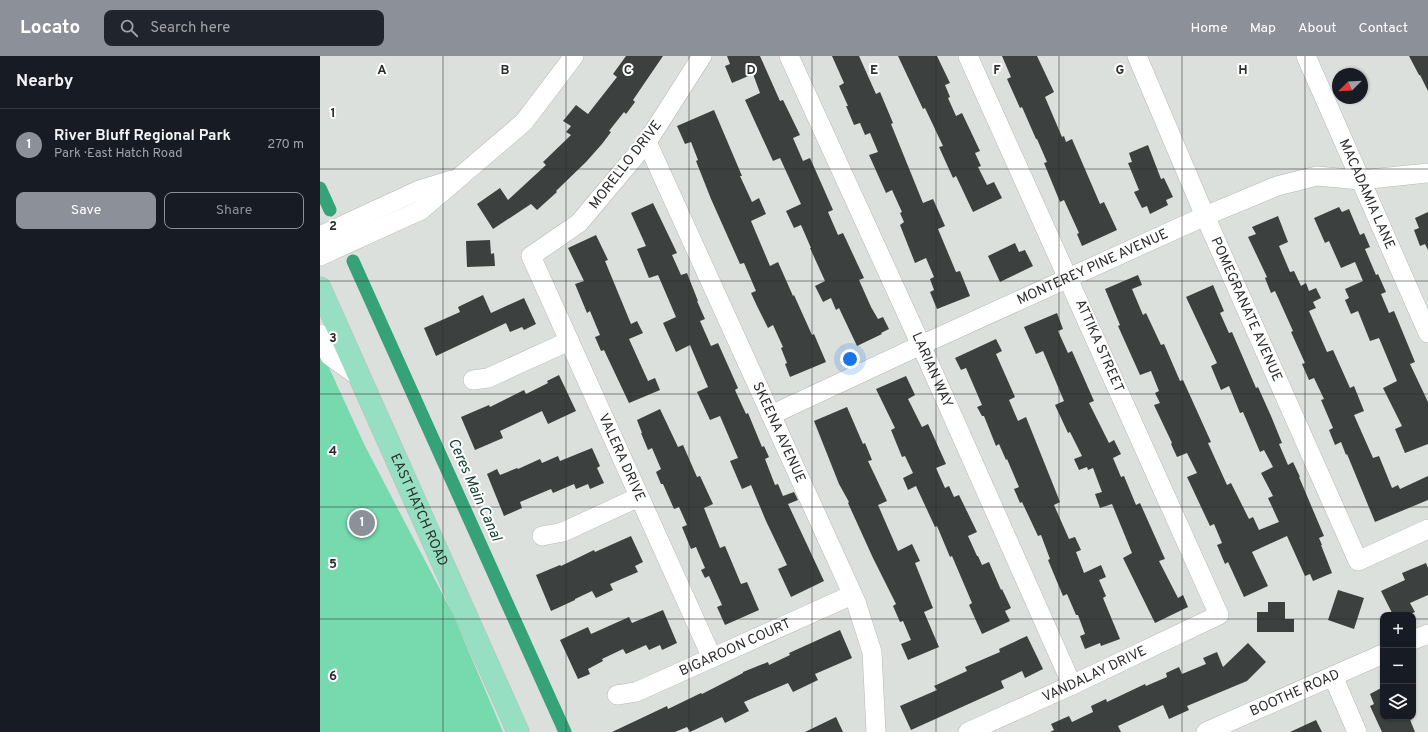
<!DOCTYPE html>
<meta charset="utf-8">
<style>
:root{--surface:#171b24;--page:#20242c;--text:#f1f3f6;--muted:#9ea1a6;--line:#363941;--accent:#8c9099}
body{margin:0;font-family:Overpass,sans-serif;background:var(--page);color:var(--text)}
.controls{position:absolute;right:12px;bottom:12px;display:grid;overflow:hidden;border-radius:8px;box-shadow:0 1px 3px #0004}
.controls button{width:36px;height:36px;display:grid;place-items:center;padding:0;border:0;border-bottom:1px solid var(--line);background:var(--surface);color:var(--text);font:20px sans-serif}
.compass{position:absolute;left:1012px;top:12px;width:36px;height:36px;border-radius:50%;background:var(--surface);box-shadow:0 1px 3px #0004;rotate:246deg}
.you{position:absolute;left:530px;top:303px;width:14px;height:14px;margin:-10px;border:3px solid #fff;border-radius:50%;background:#1a73e8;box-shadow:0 0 0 6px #1a73e833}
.badge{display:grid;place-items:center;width:26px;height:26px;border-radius:50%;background:var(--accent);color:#fff;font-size:13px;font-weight:700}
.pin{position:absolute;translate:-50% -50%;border:2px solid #fff;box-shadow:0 1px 4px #0006}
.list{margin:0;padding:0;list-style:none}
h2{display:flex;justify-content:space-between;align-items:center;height:52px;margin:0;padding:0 16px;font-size:17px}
h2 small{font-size:13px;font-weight:400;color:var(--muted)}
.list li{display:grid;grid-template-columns:26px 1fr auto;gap:12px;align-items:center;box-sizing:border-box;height:72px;padding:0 16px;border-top:1px solid var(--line)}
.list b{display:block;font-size:15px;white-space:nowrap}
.list p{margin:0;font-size:13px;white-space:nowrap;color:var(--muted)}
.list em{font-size:13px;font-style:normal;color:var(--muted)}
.actions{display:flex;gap:8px;padding:12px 16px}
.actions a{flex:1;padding:9px 0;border:1px solid var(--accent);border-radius:8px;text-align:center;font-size:14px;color:var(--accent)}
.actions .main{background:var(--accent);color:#fff}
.icon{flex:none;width:22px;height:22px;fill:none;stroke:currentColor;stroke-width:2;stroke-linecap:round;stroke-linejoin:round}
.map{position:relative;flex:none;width:1108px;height:676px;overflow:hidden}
header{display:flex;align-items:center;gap:24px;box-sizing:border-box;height:56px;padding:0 20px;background:var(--accent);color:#fff}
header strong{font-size:19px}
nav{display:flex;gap:22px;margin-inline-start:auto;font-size:14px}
.search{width:280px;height:36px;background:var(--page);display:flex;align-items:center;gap:10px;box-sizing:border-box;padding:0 14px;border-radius:8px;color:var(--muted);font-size:15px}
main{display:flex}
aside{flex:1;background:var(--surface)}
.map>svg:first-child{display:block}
.green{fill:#77daaf}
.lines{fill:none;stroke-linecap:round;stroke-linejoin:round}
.canal{stroke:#35a278;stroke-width:13}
.building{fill:#3c403e}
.minor-casing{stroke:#b4b8b6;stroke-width:20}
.major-casing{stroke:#bbbcbc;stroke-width:23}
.minor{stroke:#fff;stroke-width:19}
.major{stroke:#96dfc2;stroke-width:22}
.grid{fill:none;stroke:#2c2e2d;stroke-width:1;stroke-opacity:0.55}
.labels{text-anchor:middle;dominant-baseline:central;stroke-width:4;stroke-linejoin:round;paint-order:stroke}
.street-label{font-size:14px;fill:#2c2e2d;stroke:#fff}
.water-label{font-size:15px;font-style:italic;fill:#154130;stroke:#fff}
.grid-label{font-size:13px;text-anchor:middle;font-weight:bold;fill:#2c2e2d;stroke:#fff;stroke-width:4;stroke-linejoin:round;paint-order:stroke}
</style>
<header>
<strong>Locato</strong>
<div class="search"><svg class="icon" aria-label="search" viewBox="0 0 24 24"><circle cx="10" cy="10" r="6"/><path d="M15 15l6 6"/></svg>Search here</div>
<nav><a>Home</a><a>Map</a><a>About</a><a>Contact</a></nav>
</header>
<main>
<aside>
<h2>Nearby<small></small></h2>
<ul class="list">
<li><span class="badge">1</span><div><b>River Bluff Regional Park</b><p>Park · East Hatch Road</p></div><em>270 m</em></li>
</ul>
<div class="actions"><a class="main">Save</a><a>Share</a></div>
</aside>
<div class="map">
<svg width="1108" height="676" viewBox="0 0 1108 676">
<rect width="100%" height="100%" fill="#dbe0dd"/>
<path class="green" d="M0,292L45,390L133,558L183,676H0Z"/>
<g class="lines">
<path class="canal" d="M0,132L10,154
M33,205L245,676"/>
</g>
<path class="building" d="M306,0H343L313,44L315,46L306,58L304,56L289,75L291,76L282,88L266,106L236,135L237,136L217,154L211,148L173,173L157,148L180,132L188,144L226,109L223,106L251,79L246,76L251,70L243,65L256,49L268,58L297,21L293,18Z
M407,0H440L460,45L463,44L480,79L473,82L483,105L490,102L502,129L513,154L508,156L518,179L523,177L544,222L539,224L551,251L558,263L563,261L569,273L561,277L562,278L537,290L519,252L516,254L511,242L503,246L495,230L505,225L490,192H491L481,169L474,172L466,155L481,148L460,102L453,105L425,44L440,37L433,18L412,27L405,10L410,8Z
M512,0H539L556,38L560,36L573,67L571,68L603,147L613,143L625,170L618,173L636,216L640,215L650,240L617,253L610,236L614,234L610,223L614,221L606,202L595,207L580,169L584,166L580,157L582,156L572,134L566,137L549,99L558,96L550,77L545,79L540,67L534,69L526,50H528L519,30L524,27Z
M578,0H617L630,27L625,29L630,41L628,42L636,60L642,57L660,95L655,97L661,110L658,111L667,129L674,126L682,142L653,156L636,120L633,122L619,91L623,90L605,52L603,53Z
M682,0H717L734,36L725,41L742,81L744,80L746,86L752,83L780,148L784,146L797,174L762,190L757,178L759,177L744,144L740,146L724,107L727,106L717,83H716L702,51L700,52L687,23L691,21Z
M1089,0H1108V35L1100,19H1099Z
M394,54L422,120H420L432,146L439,142L446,158L431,165L450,210L458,206L473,240L474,239L492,279L494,278L506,306L470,321L465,308L467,307L461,292L463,291L453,269L448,272L437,250L431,237L436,235L424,207L420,208L391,143L376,105L378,104L371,86L365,88L357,70Z
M828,89L841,123L844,122L853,141L846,144L848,149L830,158L827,150L822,152L814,136L819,134L808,107L812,106L809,97Z
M333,147L357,197L352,199L361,219L367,217L378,245H377L385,263L380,265L391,290L398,287L418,332L415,334L426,358L428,357L442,391L444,390L449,401L445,403L455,429L458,428L463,440L474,436L478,444L468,448L504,525L471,541L458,513L467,509L446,465L431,429L422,433L410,405L418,402L400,360L390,364L377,336L388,331L370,289L356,296L343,267L356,261L338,219L329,222L317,193L326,190L311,157Z
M1019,151L1022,156L1029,153L1040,179L1044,177L1050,191L1045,193L1056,219L1058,218L1066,236L1061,238L1069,257L1074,255L1095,306L1090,308L1108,346V388L1085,397L1075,373L1082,370L1063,332L1077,325L1059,282L1050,285L1038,255L1031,258L1025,244L1029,242L1025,233L1043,225L1035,206L1021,212L1009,185L1005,187L994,162Z
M1108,156V194L1105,188L1100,190L1094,174L1099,172L1095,162Z
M958,160L968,186L959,190L970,216L974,215L981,230L986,227L989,235L996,232L1001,242L993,246L996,252L989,255L1007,296L1013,294L1030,332L1034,330L1044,355L1034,359L1053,402L1059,400L1072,432L1078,429L1080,433L1108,420V444L1055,466L1027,398L1026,399L1021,386L1015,389L1009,374L1013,372L1001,344L1004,343L994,322L989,324L982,308L985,307L971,276L973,275L955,235L951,237L945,222L947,221L928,181L936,178L932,171Z
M276,179L288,204L285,205L311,268L317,265L323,277L309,283L328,325L335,322L340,334L309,347L284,294L281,295L275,281L280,279L270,255L267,257L255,228L264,225L248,192Z
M170,184L171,198L174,197L175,210L147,211L146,185Z
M695,187L699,196L705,194L713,210L680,226L668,200Z
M818,219L822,229L812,233L823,259L826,257L841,289L844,288L860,325L863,324L891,386L888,387L907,429L911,427L929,463L933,461L939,474L959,466L948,442L953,440L941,417L953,411L944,394L940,396L923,356L920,357L909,330L901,334L891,310L897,307L866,241L893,229L904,255L900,257L909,277L912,276L936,332L938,331L951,360L962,387L959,388L968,409L973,406L980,421H979L1004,480L999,482L1002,489H1001L1012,517L993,525L990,518L985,520L967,480L932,496L948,530L924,541L908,506L905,508L897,489L902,487L894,468L890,470L867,421L877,417L867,397L857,401L851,388L852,387L834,349L840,347L835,337L839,335L831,315L820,319L798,270L800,269L785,233Z
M163,239L171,257L204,242L216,268L204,274L202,271L190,276L186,267L116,300L104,272L140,256L138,251Z
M737,257L743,273L738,275L748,297L752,295L774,345L769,347L789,387L794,384L801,398L793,402L801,421L804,420L816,449L820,447L845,503L839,505L858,542L863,539L868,551L835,567L803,502L812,497L792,448L780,452L775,438L782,436L773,412L768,414L767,411L759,414L754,403L762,400L750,376L748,377L735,349L744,345L723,295L716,298L704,271Z
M676,283L682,295L676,298L695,341L689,344L698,365L706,361L740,446L734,449L749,483L755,481L761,494L756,496L764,517L781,509L786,521L779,524L786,540L783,542L800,583L781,590L780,587L765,593L760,580L765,578L758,559H756L747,538L743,540L728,504L730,503L721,479L718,480L702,446L700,447L694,433L699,431L687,403L686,404L679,388L676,390L664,360H662L657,351L662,349L646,312L641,314L635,302Z
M239,319L256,355L228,368L222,355L180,375L183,382L155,394L141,361L169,349L170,351L204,334L206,338L228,327L227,325Z
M586,320L595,339L588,343L602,371L608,368L626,408L616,412L625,432L629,430L634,441L639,439L657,476L648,480L657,500H658L662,509L669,506L681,534L682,533L691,552L685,555L690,565L662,578L649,549L652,547L632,500L630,501L617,470L615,471L596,430L588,434L583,422L593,417L585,400L582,401L571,374L575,372L556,333Z
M527,351L543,388L545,387L552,404L548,405L567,445L558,449L578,495L592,488L600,505L595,507L613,552L604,556L619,591L588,604L581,588L591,584L583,565L580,566L573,550L576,548L553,502L528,447L529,446L519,428L494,365Z
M340,353L358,391L363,389L377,421L380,420L393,448L384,452L400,492L405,490L421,528L427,526L439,554L405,569L397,551L402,549L389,520L385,522L381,514L385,512L376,491L371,493L362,471L367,469L359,451L354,453L343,428H341L336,416L341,413L332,392L328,394L321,377H322L317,364Z
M272,392L280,410L277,412L284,427L270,433L268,428L256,433L254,428L233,437L231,433L200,446L202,452L184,460L167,418L177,413L180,419L197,412L198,413L220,403L222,407L238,400L240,405Z
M311,480L323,506L315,510L318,516L290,528L293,534L276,542L272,535L255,543V544L231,555L216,519L240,509L241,510L274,494L275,496Z
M1106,507L1108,512V539L1090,547L1095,556L1088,559H1073L1061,535L1085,524L1082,517Z
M1018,534L1044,542L1034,573L1008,564Z
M948,546H965V563H974V576H937V556H948Z
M343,554L357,587L342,594L340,589L329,594L326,589L306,598L303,593L282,603L283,605L268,613L270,618L258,623L240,584L268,571L271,578L309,561L312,567Z
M520,574L532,602L495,618L498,624L473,636L468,627L424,646L429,655L405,667L402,661L370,676L367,671L355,676H292L347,650L348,653L381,637L382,638L423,617V616L448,606L449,609L470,599L469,597Z
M707,580L723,613L705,622L702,615L681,625L684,632L591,674L580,650L617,634L614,630L647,615L645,611L680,596L679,593Z
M928,587L946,606L927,625L867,650L869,654L849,663L843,649L798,670L801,676H730L734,674L731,668L749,660L752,666L773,656L771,650L786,643L787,646L825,628L826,630L847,621L846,617L859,611L862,618L886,608L883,602L897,596L903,611Z
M1063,631V661H1089L1095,676H1062L1050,650L1054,648L1050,638Z
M516,661L523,676H485Z
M996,664L1002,676H970Z"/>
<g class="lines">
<g class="minor-casing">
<g id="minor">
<path id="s1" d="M382,0L327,86L259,167L211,200L392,602"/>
<path id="s2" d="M469,0L601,289L752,629"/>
<path id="s3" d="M817,0L885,160L1038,505L1108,473"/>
<path id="s4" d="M986,0L1108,277"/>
<path id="s5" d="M327,86L536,546L552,596L556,676"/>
<path d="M0,180L99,134L132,124"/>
<path d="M0,200L101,154L204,66L254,0"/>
<path d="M0,278L10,300L38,320"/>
<path d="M153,324L168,322L249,285"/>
<path id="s6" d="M451,359L601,289L885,160L957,130L997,120L1040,124L1108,117"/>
<path d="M222,480L243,476L319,441"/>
<path d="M1093,584L1108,578"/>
<path d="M1013,620L1037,676"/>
<path id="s7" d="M297,639L316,636L532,539"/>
<path id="s8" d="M648,676L752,629L899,559L648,0"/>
<path id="s9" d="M886,676L1063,598"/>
</g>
</g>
<g class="major-casing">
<g id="major">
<path id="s10" d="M0,232L198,676"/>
</g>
</g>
<use href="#minor" class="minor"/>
<use href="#major" class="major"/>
</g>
<path class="grid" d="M123,0V676M246,0V676M369,0V676M492,0V676M616,0V676M739,0V676M862,0V676M985,0V676M0,113H1108M0,225H1108M0,338H1108M0,451H1108M0,563H1063M1093,563H1108"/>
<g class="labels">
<g class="street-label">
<text transform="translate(306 109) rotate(-52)">MORELLO DRIVE</text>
<text stroke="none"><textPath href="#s4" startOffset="151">MACADAMIA LANE</textPath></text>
<text stroke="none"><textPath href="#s6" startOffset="354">MONTEREY PINE AVENUE</textPath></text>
<text stroke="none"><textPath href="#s3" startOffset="276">POMEGRANATE AVENUE</textPath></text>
<text transform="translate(779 290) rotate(66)">ATTIKA STREET</text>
<text stroke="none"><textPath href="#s2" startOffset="345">LARIAN WAY</textPath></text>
<text stroke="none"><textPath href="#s5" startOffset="319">SKEENA AVENUE</textPath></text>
<text stroke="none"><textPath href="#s1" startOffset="487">VALERA DRIVE</textPath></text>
<text stroke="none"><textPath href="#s10" startOffset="243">EAST HATCH ROAD</textPath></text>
<text stroke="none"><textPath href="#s7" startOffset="128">BIGAROON COURT</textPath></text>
<text stroke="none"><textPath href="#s8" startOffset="139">VANDALAY DRIVE</textPath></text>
<text stroke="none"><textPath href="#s9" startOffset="97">BOOTHE ROAD</textPath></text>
</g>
<g class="water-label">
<text transform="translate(154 434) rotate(66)">Ceres Main Canal</text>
</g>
</g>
<g class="grid-label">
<text x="62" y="18">A</text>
<text x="185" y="18">B</text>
<text x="308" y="18">C</text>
<text x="431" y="18">D</text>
<text x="554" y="18">E</text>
<text x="677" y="18">F</text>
<text x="800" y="18">G</text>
<text x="923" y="18">H</text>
<text x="13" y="61">1</text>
<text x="13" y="174">2</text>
<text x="13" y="286">3</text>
<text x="13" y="399">4</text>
<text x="13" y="512">5</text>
<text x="13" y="624">6</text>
</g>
</svg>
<div class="controls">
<button>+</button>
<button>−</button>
<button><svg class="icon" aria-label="layers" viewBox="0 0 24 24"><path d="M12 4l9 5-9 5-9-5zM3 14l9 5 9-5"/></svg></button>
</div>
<svg class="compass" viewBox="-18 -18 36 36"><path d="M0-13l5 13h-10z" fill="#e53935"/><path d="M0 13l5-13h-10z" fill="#9ea1a6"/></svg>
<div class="you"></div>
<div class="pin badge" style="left:42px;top:467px">1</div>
</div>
</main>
